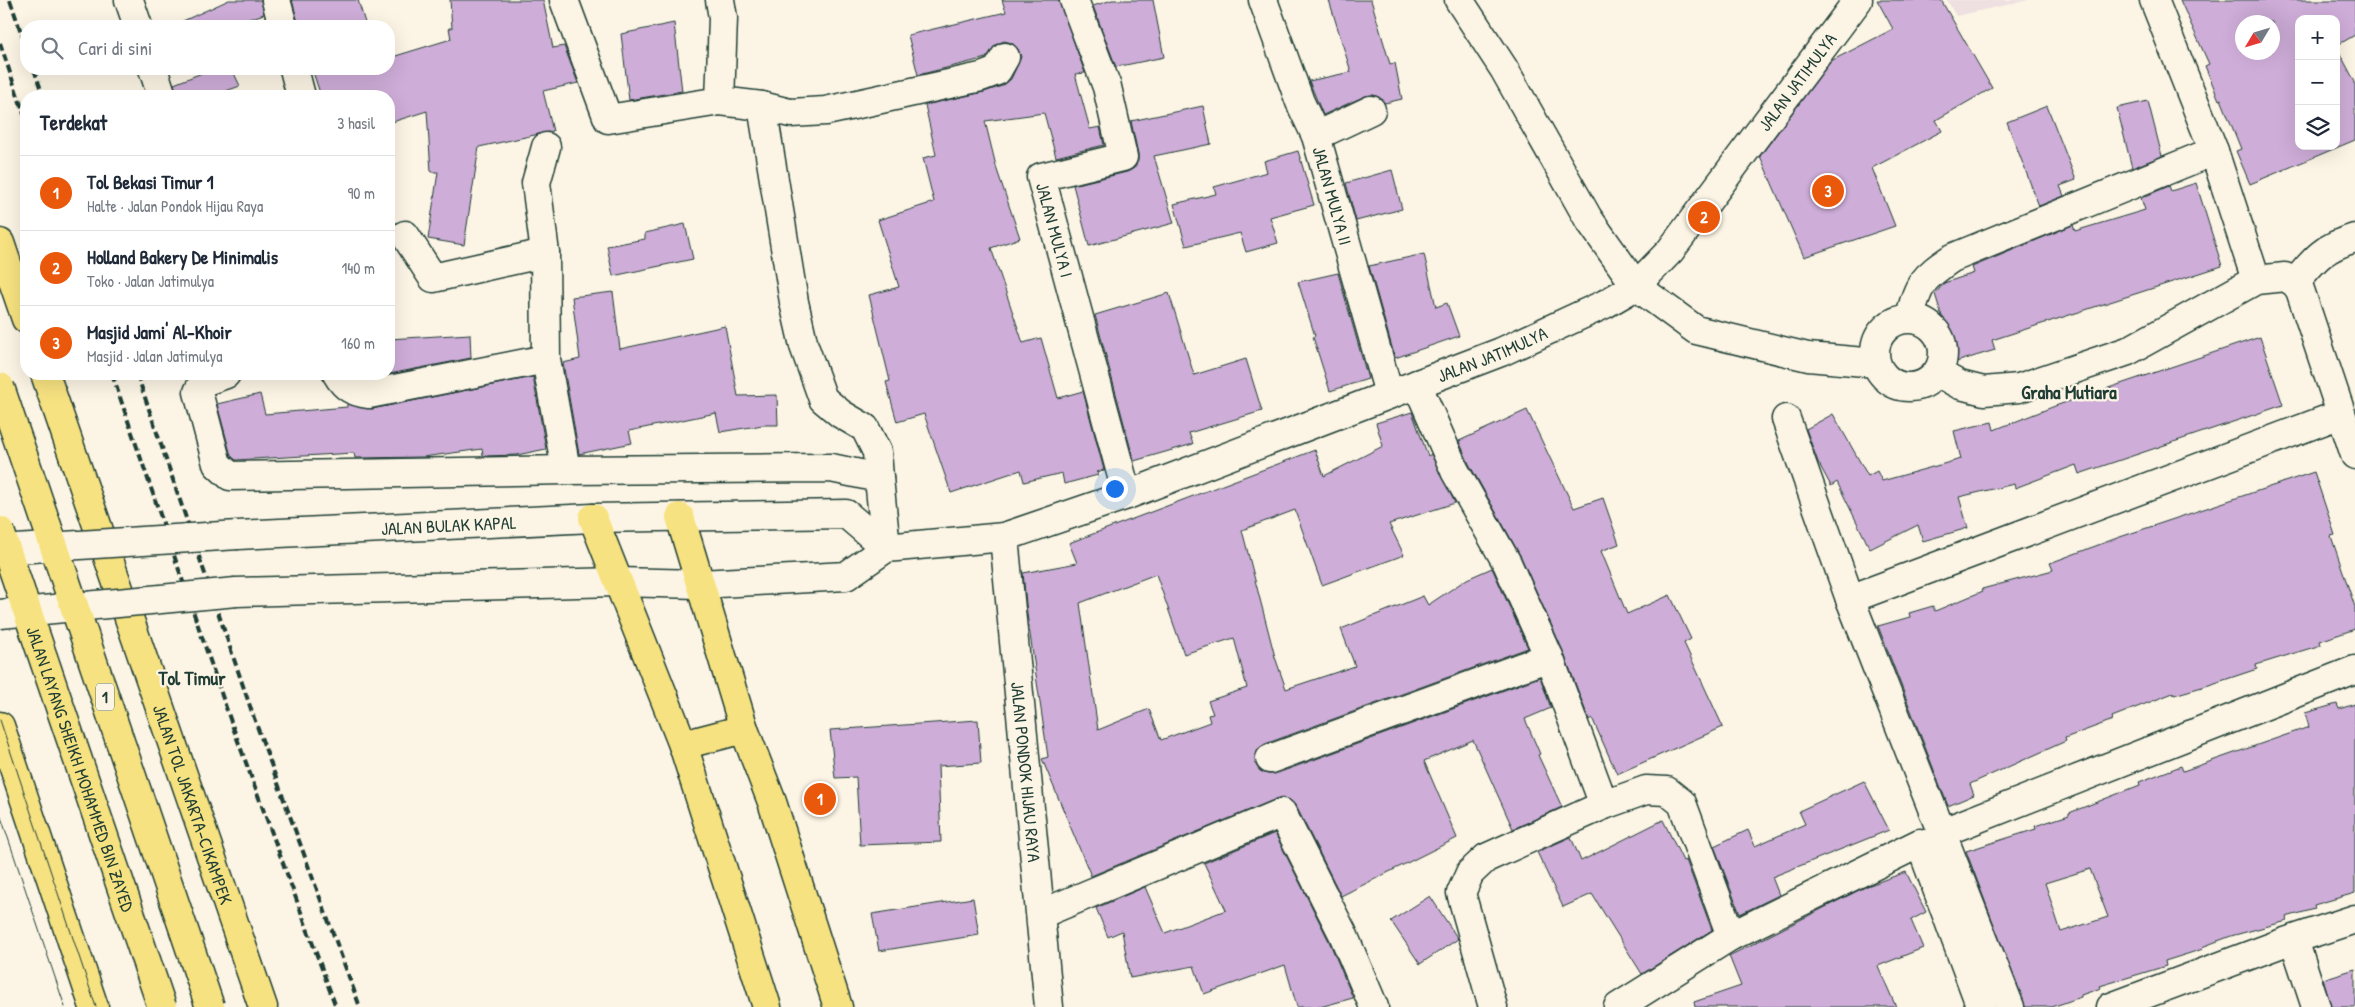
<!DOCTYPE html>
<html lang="id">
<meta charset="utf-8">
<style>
:root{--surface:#fff;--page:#f6f6f7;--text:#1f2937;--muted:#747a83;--line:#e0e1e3;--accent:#ea580c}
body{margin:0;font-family:"Patrick Hand",sans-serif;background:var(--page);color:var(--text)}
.controls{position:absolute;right:15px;top:15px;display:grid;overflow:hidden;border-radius:10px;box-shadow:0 5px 20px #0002}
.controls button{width:45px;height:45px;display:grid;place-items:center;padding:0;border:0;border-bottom:1px solid var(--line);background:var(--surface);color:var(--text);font:25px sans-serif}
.compass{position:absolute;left:2235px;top:15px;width:45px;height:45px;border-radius:50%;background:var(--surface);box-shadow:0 5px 20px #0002;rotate:232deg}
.you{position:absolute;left:1114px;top:488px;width:18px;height:18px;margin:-12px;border:4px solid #fff;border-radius:50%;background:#1a73e8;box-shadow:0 0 0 8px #1a73e833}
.badge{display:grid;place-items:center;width:32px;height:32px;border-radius:50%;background:var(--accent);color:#fff;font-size:16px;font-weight:700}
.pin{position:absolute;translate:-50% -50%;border:2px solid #fff;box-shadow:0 1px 5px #0006}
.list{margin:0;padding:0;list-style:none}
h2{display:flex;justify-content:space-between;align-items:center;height:65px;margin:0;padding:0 20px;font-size:21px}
h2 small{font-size:16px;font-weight:400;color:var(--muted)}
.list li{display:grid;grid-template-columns:32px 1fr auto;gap:15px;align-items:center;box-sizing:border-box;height:75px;padding:0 20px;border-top:1px solid var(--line)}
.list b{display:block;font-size:19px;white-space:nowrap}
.list p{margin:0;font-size:16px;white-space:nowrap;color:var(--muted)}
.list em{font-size:16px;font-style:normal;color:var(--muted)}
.icon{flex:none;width:28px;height:28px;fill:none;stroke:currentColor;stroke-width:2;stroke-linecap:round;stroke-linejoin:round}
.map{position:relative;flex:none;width:2355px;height:1007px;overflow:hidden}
.search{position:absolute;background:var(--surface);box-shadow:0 5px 20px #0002;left:20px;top:20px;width:375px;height:55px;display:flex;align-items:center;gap:12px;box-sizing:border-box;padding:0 18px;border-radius:20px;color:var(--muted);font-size:19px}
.panel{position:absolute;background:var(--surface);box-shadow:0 5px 20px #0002;left:20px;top:90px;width:375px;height:290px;border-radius:20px}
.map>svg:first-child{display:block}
.built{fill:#eedfe1}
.building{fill:#ceadd8;stroke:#1f3d34;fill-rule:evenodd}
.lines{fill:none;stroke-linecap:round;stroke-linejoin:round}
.minor-casing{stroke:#1f3d34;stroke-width:31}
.tertiary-casing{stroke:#1f3d34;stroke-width:31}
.secondary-casing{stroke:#1f3d34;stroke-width:31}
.motorway-casing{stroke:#1f3d34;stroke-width:31}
.minor{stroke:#fcf5e5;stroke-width:28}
.tertiary{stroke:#fcf5e5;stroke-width:28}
.secondary{stroke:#fcf5e5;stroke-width:28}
.motorway{stroke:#f7e281;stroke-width:28}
.tram{stroke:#1f3d34;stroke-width:1}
.rail{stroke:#1f3d34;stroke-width:4;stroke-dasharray:8 4;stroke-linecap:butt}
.secondary-bridge-casing{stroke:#1f3d34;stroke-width:31;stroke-linecap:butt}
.motorway-bridge-casing{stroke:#1f3d34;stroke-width:31;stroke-linecap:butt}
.secondary-bridge{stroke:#fcf5e5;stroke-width:28}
.motorway-bridge{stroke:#f7e281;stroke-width:28}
.labels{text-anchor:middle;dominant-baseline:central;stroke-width:4.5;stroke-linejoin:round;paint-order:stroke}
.shield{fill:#fcf5e5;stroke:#617469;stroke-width:1}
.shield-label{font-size:16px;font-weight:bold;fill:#1f3d34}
.street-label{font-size:18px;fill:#1f3d34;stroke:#fcf5e5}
.neighbourhood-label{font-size:19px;font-weight:bold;fill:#1f3d34;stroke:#fcf5e5}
</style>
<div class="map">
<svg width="2355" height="1007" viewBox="0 0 2355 1007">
<rect width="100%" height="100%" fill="#fcf5e5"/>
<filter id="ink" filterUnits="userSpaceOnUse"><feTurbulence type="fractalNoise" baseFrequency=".02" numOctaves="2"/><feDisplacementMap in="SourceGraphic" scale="10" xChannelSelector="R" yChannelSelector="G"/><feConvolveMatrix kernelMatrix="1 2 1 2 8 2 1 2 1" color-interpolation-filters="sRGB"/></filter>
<g filter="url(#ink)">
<path class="built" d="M1947,0H2029L1956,16Z"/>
<path class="building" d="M229,0H261L264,14L228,26H172Z
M292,0H358L366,26H299Z
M450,0H543L553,48L564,46L578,83L543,91L553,131L479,147L464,245L428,239L438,172H431L427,111L389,123V96H321L312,69H389V58L451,39L449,28H452Z
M1002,0H1059L1085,73L1075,74L1090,129L1100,127L1104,145L1056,157L1044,113L985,121L997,170L1020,238L991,248L1023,343L1041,338L1058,398L1083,391L1104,470L1097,472L1098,475L1064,484L1062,473L1024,482L1021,470L951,493L924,414L897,422L886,382L890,381L869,295L899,287L878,220L934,202L923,158L936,155L925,105L984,92L1002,86L1011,79L1021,57L1018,49L1012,43L1004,41L997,44L986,58L918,75L908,35L1006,12Z
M1112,0H1153L1164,57L1116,67L1093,6Z
M1329,0H1371L1390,64L1395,63L1402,99L1385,103L1379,97L1373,95L1365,96L1323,115L1309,81L1351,72Z
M1877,0H1941L1992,88L1936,120L1942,131L1872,168L1895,226L1804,257L1760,156L1831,61L1893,29Z
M2180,0H2355V35L2336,46L2355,82V140L2250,184L2236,151L2241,149L2221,99L2219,100L2205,66L2209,64ZM2299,19H2336V146H2299ZM2242,22H2272V52H2242Z
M674,23L682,91L629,100L621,34Z
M212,69H232L240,86L226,91L228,96H177L174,84Z
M2148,101L2162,156L2132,168L2117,108Z
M1203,106L1211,144L1154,156L1174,223L1089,246L1073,185L1127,172L1134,168L1138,161V154L1131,121Z
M2047,106L2076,180L2060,186L2064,196L2039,206L2007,122Z
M1298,151L1314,205L1270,217L1278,243L1246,252L1240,233L1186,246L1174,204L1216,194L1214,187L1267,172L1264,161Z
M1392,170L1402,209L1356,221L1346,183Z
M2196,183L2222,266L1992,340L1995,350L1956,362L1935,294L1944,283L1974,273L1972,267L2073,225L2075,231L2145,210L2141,198L2169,186L2171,191Z
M685,224L693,259L613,276L607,246L645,239V233Z
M1424,254L1436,307L1447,303L1459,336L1395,358L1369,266Z
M1338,273L1368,379L1330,391L1313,337L1315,336L1298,282Z
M613,292L620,349L725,326L738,396L777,395L778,425H763L720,432L716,413L629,431L632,443L579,454L563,363L580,359L572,297Z
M1169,293L1194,375L1246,359L1262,411L1189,433L1193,444L1134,461L1095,315Z
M470,334L471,358L369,378L364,377V374H389V339Z
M2260,337L2283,405L2079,474L2076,465L2015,488L2014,484L1959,497L1968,528L1923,541L1918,525L1870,549L1837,482L1831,486L1818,462L1806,429L1833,414L1868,476L1877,471L1882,481L1961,459L1954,431L1992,422L1994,430L2055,406Z
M533,377L546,449L517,455L483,456L482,449L423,457L355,458L354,453L236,460L231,456L217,404L260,394L265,414L347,407V404L372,409Z
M1527,410L1574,508L1603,498L1619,544L1601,551L1627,614L1670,595L1691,639L1684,643L1723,727L1617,774L1592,718L1589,720L1563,651L1521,557L1469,464L1459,441Z
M1412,412L1428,456L1431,454L1455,503L1389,524L1404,555L1322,585L1295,510L1242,530L1275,657L1286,689L1355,666L1341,629L1423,596L1428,605L1467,579L1492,568L1528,648L1265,744L1258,749L1255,756L1256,765L1260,771L1267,774H1275L1540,677L1551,708L1525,719L1540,754L1538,755L1562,807L1513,829L1473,740L1424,761L1457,838L1341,896L1296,806L1290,800L1283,797L1276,799L1091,876L1042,759L1048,757L1027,614L1023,573L1077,563L1069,543L1315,450L1324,476L1383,446L1376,423ZM1156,574L1184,654L1234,638L1247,688L1208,701L1213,714L1208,715L1210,722L1161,740L1149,709L1098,730L1080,603Z
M2314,472L2335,535L2331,536L2355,607V629L2320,641L2321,645L2256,665L2257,669L2209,685L2174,695L2173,693L2112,717L2113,720L2065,738L2066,741L1970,784L1974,795L1948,806L1878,626L1910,617L1909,613L1933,606L1935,611L1983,591L1982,589L2053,570L2050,563L2117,538Z
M2337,704L2339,709L2355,704V893L2314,905L2315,909L2286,917L2287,921L2231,936L2202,947L2203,949L2165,961L2166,966L2100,986L2101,988L2081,995V997L2052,1007H2025L1966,851L2036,829L2035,826L2069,815V813L2140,785L2139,782L2181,766L2183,771L2309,727L2305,713ZM2090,869L2108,917L2061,932L2045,883Z
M978,720L981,763L938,766L941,842L860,845L856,777L835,778L830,730Z
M1864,781L1889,830L1772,877L1779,895L1740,914L1714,846L1748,830L1755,846L1805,824L1799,811Z
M1663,820L1683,861L1686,860L1712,930L1642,974L1592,894L1563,907L1537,852L1571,837L1581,861Z
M1275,833L1329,941L1353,998L1320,1007H1297L1285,965L1204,994L1194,966L1130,978L1122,931L1108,937L1096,908L1145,887L1165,933L1226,910L1204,863Z
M1906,872L1926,912L1911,920L1923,948L1878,966L1896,1007H1695L1694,1002L1741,986L1729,956L1867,886Z
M1430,896L1458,939L1420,964L1391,921Z
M973,898L979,935L879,951L872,914Z
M2355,969V1007H2331L2323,979Z"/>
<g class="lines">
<g class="minor-casing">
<g id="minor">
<path d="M129,0L138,26"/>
<path d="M276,0L283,26"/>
<path d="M564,0L608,119L720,101L762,106L790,113L826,111L981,77L997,71L1005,57"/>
<path id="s1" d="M1074,0L1107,87L1123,157L1041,177L1127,495"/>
<path id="s2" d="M1263,0L1300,102L1316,136L1389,394"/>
<path d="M1459,0L1504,69L1588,218L1636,286L1696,330L1808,357L1876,363"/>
<path d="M2154,0L2214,151"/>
<path d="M153,69L162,96"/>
<path d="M294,69L301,96"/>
<path d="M720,101L723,18L720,0"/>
<path d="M762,106L794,302L804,346L823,399L841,414L865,428L877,452L879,478"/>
<path d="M1316,136L1371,110"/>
<path d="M546,147L536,183L545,253L546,359L566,470"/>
<path d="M405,235L433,278L545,253"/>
<path d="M2295,283C2315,258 2324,247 2355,238"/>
<path d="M1910,318C1917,284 1924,277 1952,258L2214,151L2256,280"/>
<circle cx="1909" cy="353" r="34"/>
<path d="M1938,373L1960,385L1984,391L2019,388L2128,351L2256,280L2285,277L2295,283L2300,290L2355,455"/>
<path d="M226,374L203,382L198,392L217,464L230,476L566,470L831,468L879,478L886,548"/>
<path d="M337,374C345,388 353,392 369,394L546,359"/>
<path d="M1417,384L1455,471L1507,563L1549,657L1604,805L1646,790L1667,791L1682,803L1731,936"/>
<path d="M1786,419L1850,599L2010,1007"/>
<path d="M1850,599L2341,414"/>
<path d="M1270,759L1549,657"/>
<path d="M1943,832L2355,670"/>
<path d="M1041,914L1282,813L1343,934L1374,1007"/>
<path d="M2294,940L2316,1007"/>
<path d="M1493,1007L1461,893L1470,873L1486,858L1604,805"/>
<path d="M1618,1007L1731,936L1920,843L1981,1007"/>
<path d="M2111,1007L2285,942L2355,919"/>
</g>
</g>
<g class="tertiary-casing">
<g id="tertiary">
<path id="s3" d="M1004,537L1049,1007"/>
</g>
</g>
<g class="secondary-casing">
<g id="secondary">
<path id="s4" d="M238,535L593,518L846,514L886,548"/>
<path id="s5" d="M236,592L617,582L700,584L846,576L886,548L1004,537L1127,495L1501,352L1605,304L1636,286L1670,251L1858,0"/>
</g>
</g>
<g class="motorway-casing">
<g id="motorway">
<path d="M0,243L26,319"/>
<path id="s6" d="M45,374L263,1007"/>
<path d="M680,517L744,729L772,802L838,1007"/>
<path d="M593,518L683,745L767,1007"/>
<path d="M0,726L94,1007"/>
<path d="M683,745L744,729"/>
</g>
</g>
<use href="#minor" class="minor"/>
<use href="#tertiary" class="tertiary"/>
<use href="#secondary" class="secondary"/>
<use href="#motorway" class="motorway"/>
<path class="tram" d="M0,720L96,1007
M0,814L65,1007"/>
<path class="rail" d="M10,0L26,47
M0,43L26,120
M34,69L43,96
M112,374L231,722L336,1007
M137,374L254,718L360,1007"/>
<g class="secondary-bridge-casing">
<path id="secondary-bridge" d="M0,550L238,535
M0,614L236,592"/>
</g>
<g class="motorway-bridge-casing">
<g id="motorway-bridge">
<path d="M0,387L210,1007"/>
<path id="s7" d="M0,531L162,1007"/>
</g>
</g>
<use href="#secondary-bridge" class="secondary-bridge"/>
<use href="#motorway-bridge" class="motorway-bridge"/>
</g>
</g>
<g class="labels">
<rect class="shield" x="96" y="683.5" width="18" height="27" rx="4"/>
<g class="shield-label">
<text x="105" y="697">1</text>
</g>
<g class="street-label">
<text stroke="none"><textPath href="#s5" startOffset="1719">JALAN JATIMULYA</textPath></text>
<text stroke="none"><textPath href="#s2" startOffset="208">JALAN MULYA II</textPath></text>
<text stroke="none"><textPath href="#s1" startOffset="304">JALAN MULYA I</textPath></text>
<text stroke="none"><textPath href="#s5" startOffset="1299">JALAN JATIMULYA</textPath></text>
<text stroke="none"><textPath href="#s4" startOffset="211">JALAN BULAK KAPAL</textPath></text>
<text stroke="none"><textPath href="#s7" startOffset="251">JALAN LAYANG SHEIKH MOHAMMED BIN ZAYED</textPath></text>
<text stroke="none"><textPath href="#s3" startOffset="236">JALAN PONDOK HIJAU RAYA</textPath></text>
<text stroke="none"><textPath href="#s6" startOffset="455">JALAN TOL JAKARTA–CIKAMPEK</textPath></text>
</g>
<g class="neighbourhood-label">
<text x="2069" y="392">Graha Mutiara</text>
<text x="192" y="678">Tol Timur</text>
</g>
</g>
</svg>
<div class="controls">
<button>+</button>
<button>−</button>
<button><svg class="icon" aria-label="layers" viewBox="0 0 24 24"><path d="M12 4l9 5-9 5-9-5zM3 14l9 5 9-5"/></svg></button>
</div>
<svg class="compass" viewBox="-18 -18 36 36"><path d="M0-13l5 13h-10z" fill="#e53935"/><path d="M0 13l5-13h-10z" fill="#747a83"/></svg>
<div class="you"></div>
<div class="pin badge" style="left:820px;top:799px">1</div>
<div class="pin badge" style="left:1704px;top:217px">2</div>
<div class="pin badge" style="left:1828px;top:191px">3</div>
<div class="search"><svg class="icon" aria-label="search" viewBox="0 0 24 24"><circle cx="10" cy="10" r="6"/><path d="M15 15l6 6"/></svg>Cari di sini</div>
<section class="panel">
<h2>Terdekat<small>3 hasil</small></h2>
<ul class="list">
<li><span class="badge">1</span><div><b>Tol Bekasi Timur 1</b><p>Halte · Jalan Pondok Hijau Raya</p></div><em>90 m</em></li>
<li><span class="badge">2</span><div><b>Holland Bakery De Minimalis</b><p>Toko · Jalan Jatimulya</p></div><em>140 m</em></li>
<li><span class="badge">3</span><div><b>Masjid Jami' Al-Khoir</b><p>Masjid · Jalan Jatimulya</p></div><em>160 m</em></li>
</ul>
</section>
</div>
